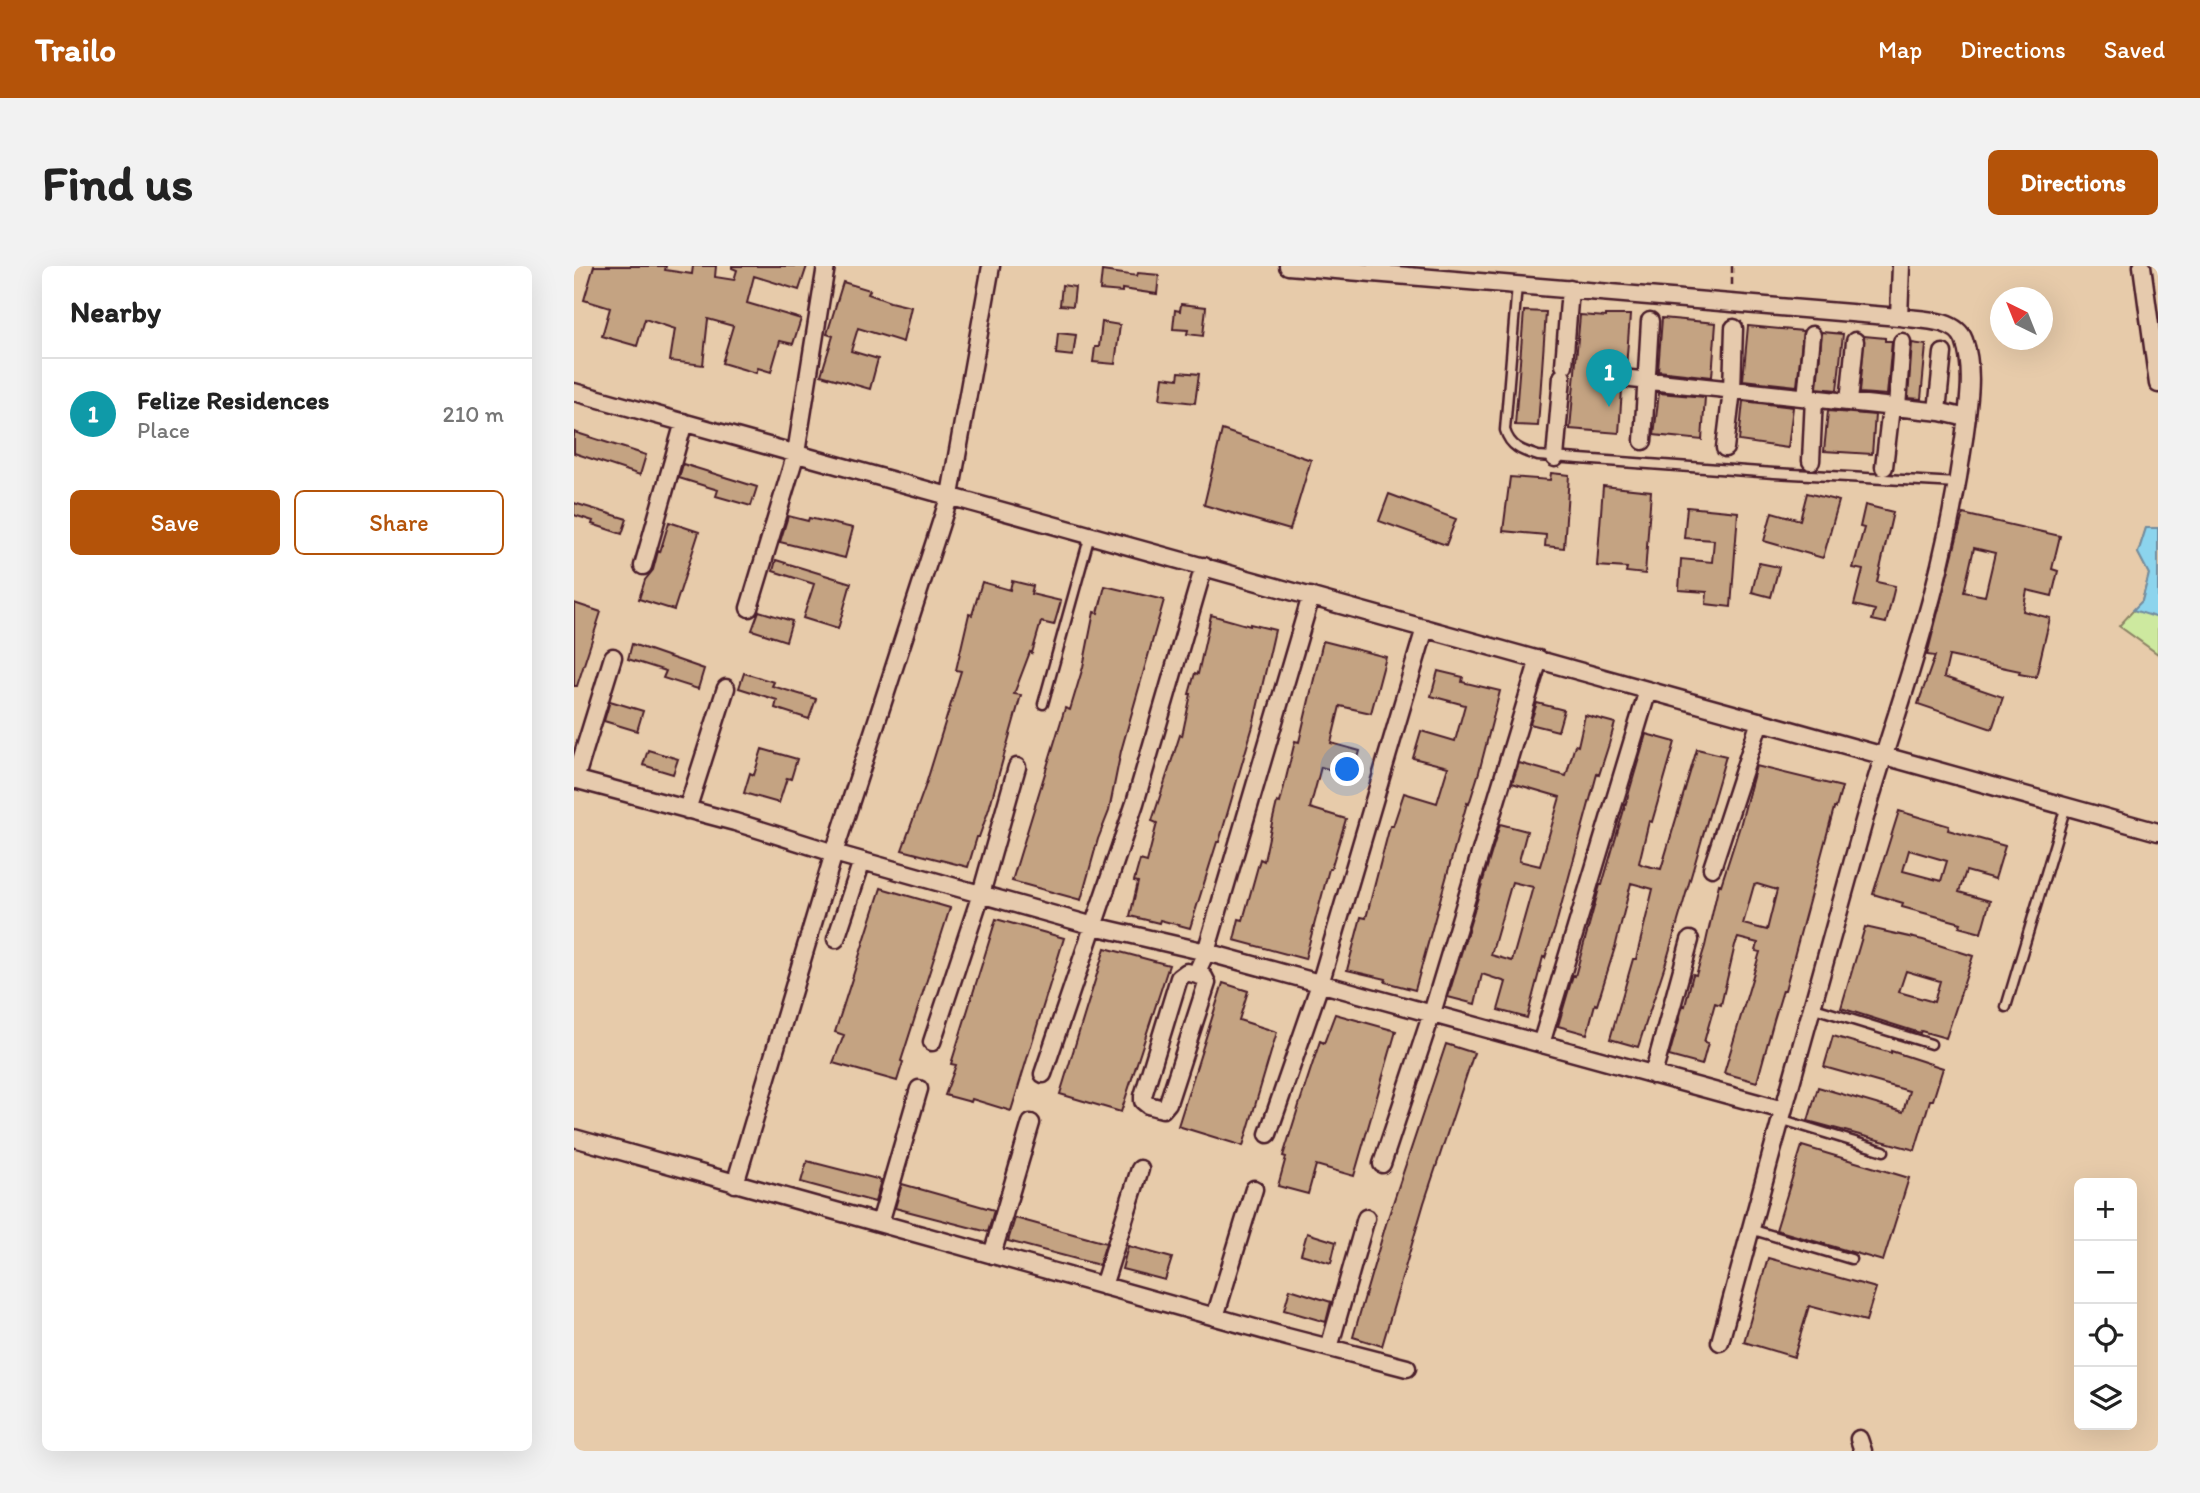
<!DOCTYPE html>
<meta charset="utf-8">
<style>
:root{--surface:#fff;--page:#f2f2f2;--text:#222;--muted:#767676;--line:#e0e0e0;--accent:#b45309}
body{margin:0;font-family:Itim,sans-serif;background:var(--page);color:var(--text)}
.controls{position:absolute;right:21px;bottom:21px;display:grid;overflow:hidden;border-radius:10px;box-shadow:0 7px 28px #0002}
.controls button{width:63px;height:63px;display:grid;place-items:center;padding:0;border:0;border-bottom:2px solid var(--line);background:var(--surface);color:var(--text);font:35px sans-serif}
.compass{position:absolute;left:1416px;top:21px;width:63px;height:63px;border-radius:50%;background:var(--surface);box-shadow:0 7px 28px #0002;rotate:317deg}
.you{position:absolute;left:774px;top:504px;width:24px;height:24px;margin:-18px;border:5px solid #fff;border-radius:50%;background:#1a73e8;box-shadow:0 0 0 10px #1a73e833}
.badge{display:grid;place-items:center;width:46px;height:46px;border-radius:50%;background:var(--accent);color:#fff;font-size:23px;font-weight:700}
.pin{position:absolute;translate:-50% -58px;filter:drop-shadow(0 2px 4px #0008)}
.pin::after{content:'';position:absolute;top:37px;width:24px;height:21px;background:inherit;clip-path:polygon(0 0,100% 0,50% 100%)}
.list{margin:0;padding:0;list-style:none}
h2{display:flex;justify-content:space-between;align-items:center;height:91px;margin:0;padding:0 28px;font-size:30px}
h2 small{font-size:23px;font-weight:400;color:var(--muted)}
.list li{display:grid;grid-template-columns:46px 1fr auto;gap:21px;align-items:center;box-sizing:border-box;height:112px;padding:0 28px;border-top:2px solid var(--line)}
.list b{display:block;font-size:26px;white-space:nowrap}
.list p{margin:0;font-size:23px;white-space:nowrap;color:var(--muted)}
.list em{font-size:23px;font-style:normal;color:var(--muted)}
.actions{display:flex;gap:14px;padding:21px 28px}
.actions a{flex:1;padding:16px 0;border:2px solid var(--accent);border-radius:10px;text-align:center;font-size:24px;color:var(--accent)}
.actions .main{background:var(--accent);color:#fff}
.icon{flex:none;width:38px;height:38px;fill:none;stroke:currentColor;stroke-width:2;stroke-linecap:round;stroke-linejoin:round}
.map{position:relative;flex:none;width:1584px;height:1185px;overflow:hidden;border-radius:10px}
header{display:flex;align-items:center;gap:42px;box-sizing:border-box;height:98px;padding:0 35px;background:var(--accent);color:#fff}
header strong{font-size:33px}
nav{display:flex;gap:38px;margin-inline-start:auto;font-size:24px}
.intro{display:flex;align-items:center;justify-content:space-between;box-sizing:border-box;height:168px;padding:0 42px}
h1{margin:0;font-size:49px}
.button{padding:18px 32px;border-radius:10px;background:var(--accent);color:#fff;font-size:24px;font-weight:700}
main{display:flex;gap:42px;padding:0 42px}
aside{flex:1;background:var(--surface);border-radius:10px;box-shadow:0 7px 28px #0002}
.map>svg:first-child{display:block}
.green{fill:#cde99f;stroke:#8c8465;stroke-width:2}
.water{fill:#8cd4ed;stroke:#728c9f;stroke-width:2}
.building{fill:#c4a382;stroke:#4a1f2b;stroke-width:2;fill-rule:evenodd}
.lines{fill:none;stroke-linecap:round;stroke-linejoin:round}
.service-casing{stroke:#4a1f2b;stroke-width:13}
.minor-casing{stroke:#4a1f2b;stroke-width:21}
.path{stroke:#4a1f2b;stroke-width:2.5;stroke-dasharray:7 5;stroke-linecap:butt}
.service{stroke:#e6caad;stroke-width:8}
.minor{stroke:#e6caad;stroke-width:16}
</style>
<header>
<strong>Trailo</strong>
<nav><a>Map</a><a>Directions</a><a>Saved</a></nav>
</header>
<div class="intro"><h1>Find us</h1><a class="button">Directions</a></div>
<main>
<aside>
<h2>Nearby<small></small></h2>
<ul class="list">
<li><span class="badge" style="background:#0f9aa8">1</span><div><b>Felize Residences</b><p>Place</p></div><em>210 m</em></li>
</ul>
<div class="actions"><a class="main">Save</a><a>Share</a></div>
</aside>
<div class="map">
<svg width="1584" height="1185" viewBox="0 0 1584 1185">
<rect width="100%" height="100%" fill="#e7cbaa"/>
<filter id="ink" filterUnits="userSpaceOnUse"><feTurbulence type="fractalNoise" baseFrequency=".0143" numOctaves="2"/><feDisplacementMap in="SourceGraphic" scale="14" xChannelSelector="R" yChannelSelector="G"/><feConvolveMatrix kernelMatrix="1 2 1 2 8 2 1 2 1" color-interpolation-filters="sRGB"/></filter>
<g filter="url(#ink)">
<path class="green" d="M1572,262H1584V388L1545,360L1568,335L1575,308L1564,287Z"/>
<path class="water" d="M1572,262H1584V352L1559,344L1568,335L1575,308L1564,287Z"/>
<path class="building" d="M20,0H92L91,4L118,8L119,0H142L141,11L160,14L163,4L158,2V0H233L225,24L180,10L173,37L227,53L219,78L206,75L197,106L184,102L182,107L148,97L159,60L134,53L129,99L96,95L101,63L71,53L63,80L28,70L36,42L10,34Z
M528,5L563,10L564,7L585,9L583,28L548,23V26L526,24Z
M269,16L296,24L294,28L316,36L337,41L329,76L284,62L277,85L304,93L296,123L247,109L259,70L253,68Z
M488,19L501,21L499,40L486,39Z
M607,38L632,41L629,70L613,68L614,64L599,63L601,44L606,45Z
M950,45L972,46L964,160L941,159Z
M1006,49L1032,51V49H1056L1052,102L1025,100L1019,110L1023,119L1048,123L1045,167L996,163Z
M1088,52L1142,57L1138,111L1084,105Z
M528,56L546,59L541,98L519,96L521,81H525Z
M1174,60L1229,65L1223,120L1169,114Z
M1248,66L1269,68L1263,124L1243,122Z
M484,67L502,69L499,90L482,88Z
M1290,70L1311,72V75H1318L1313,129L1286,127Z
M1338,77L1352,79L1347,133L1334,132Z
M605,106L625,108L621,137L586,133L589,111L604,113Z
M1085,127L1131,131L1128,174L1080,169Z
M1169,135L1219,141L1214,182L1165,175Z
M1254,145L1301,149L1298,188L1250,185Z
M648,164L737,194L716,264L630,239Z
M0,166L72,189L66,209L0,187Z
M109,198L183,221L177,240L142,230L144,224L105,212Z
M977,207L995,209L990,282L971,280L972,269L929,265L936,211L976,214Z
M1029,220L1077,225L1071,308L1052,306L1053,302L1023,300Z
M1233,227L1265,235L1249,292L1190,275L1198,246L1226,254Z
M815,228L882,253L872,279L805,255Z
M0,237L53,253L48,268L18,258L19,255L0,249Z
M1291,239L1319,246L1303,316L1321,320L1312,357L1298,354L1301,344L1280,339L1289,304L1279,302L1290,262L1286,261Z
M1113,241L1164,246L1157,341L1132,338L1133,326L1105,324L1107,293L1138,296L1140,274L1110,272Z
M1389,248L1486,270L1478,303L1484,305L1478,330L1453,324L1449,345L1476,352L1462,411L1445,408L1446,405L1375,390L1370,411L1429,431L1418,463L1344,438L1361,390L1353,389ZM1400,282L1421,287L1411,330L1390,326Z
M214,250L234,255L235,252L279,262L271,292L206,276Z
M95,256L125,266L100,344L65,333L71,314L79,304L84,285L86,286Z
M202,294L277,317L264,363L229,352L240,318L199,305Z
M1185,297L1205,301L1197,331L1178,326Z
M438,315L459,320L457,328L487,335L480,359L467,356L458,387L456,386L440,428L447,429L415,543L405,571H403L394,601L328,584L352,518L387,405L382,404L395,348L398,349L408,316L436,324Z
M531,320L590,334L547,485L535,545L524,573L507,634L438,615L491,442L496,444L509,401L520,346L524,347Z
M0,337L27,346L3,420H0Z
M185,345L218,355L212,375L178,364Z
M637,349L676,360V358L701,364L679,460L645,576H643L616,662L586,654L585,657L556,650L564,616L560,615L566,594L573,596L583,557L578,555L606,469L608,470L617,428H615L621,407L624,408Z
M749,375L812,391L797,447L766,440L757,477L786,485L779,510L747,501L736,542L772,553L757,603H755L731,693L660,674L665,653L669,654L686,593L690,595L698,557L703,536L706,537L721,475L725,476Z
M58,378L130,403L124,423L89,412L92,405L54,393Z
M864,405L889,411L888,416L926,425L905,506L895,538L893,537L841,724L811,716L812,713L773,704L787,651L792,652L816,560H819L830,527L863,537L874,501L839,492L847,465L881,475L891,439L857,430Z
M170,407L200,416L198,420L242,433L235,453L201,442L203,434L165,422Z
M36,435L69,445L63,465L30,455Z
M963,437L990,444L984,465L956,458Z
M1011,449L1041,457L1035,478L1025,509L1023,508L981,662L971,692L969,691L953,752L924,744L932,716L908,708L901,738L874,731L926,558L953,565L945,595L966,600L986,531L938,517L945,497L992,510L1001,479L1004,480ZM938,616L959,621L938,695L917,689Z
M1072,468L1101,476L1078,556L1075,555L1065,597L1069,599L1087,603L1123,483L1152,490L1093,693L1064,781L1036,773L1059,693H1062L1079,623L1057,617L1042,678L1023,739L1021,738L1013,768L984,760L999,709L1001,710L1026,619H1028Z
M188,483L223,493L217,513L213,512L205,537L170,527L176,507L180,509Z
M74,484L104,493L99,508L69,499Z
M1182,500L1268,521L1262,542H1260L1211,724H1209L1200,754L1183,816L1150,807L1186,686L1182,685L1184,677L1164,672L1161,679L1147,739L1141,737L1130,776L1134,777L1128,799L1095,790L1109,739L1111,740L1119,708L1122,709L1131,680L1145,618L1147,619L1166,560ZM1183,618L1203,624L1193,664L1169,658L1180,619Z
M1325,545L1375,560L1374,564L1431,580L1421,613L1392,605L1385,626L1416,635L1407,667L1385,661L1387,657L1328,641L1329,637L1299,628ZM1335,584L1373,595L1367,615L1329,605Z
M307,622L376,642L327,795L329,796L323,815L259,797L270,769L261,766Z
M422,653L490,672L437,845L398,833L397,836L371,829L382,799L377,798Z
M1291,661L1349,674L1399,690L1372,772L1347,765L1346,767L1267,742ZM1332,705L1366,715L1360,736L1325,726Z
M531,682L595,699L547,846L486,828Z
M649,717L674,725L665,754L703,766L669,880L604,860Z
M761,748L822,765L780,910L742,899L734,928L704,920L712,891L709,890L726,836L746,775L750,777Z
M1259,770L1317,787V785L1369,802L1359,834H1356L1341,884L1234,855L1244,821L1329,846L1335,825L1250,801Z
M872,778L900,787L850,937L808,1080L779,1071L812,958Z
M1228,880L1335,912L1309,995L1202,964Z
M233,895L307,914L301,936L227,916Z
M328,918L420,944L414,966L321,942Z
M441,952L532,977L525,999L434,975Z
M733,967L762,976L757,997L727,988Z
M554,980L598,992L591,1014L548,1003Z
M1194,992L1302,1022L1292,1055L1235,1040L1220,1091L1170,1076Z
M716,1023L757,1036L752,1056L710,1044Z"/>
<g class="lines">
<g class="service-casing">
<path id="service" d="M943,19L931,164C936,181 948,185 964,190L1200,207L1384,217
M469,438L516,269
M1237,741L1357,778
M1432,741L1492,540
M1206,853L1310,885
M1176,963L1277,993"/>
</g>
<g class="minor-casing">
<path id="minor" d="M714,0L1325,51C1344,54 1382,52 1390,74C1401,105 1394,141 1390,173C1381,237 1367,301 1349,363C1331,428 1308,491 1290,555C1241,729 1193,902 1146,1076
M1568,0L1584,118
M1325,51L1327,0
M990,99L996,23
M1029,110L1367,146L1393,152
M0,126L1584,566
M1232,132L1238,69
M1275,136L1281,75
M1323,141L1328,76
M1363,145L1369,87
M1069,175L1076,55
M1151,182L1158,124L1160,62
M981,192L988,111
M1237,195L1240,132
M1310,201L1317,141
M69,300L110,156
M175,342L222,187L252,0
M0,513L161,556L260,587L520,660L632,686L1209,844
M1,514L39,391
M113,544L152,422
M1138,602L1186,455
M262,673L288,595
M613,706L630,711L633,717L594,837L589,843L574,839L569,835V830L605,712Z
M622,708L632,686L737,330
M358,776L407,628L443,501
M967,778L1074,424
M469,808L561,537L630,300
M1079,809L1116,674
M694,868L746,718L851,362
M0,872L713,1071L833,1102
M808,898L858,747L965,393
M161,918L260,587L376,229L417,0
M306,957L345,823
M418,989L457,857
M529,1020L566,903
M641,1051L680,923
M755,1082L792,952
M1285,1173L1289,1185"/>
</g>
<path class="path" d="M1158,0V23"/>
<use href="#service" class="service"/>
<use href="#minor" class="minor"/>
</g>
</g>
</svg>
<div class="controls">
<button>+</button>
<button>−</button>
<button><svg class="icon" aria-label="locate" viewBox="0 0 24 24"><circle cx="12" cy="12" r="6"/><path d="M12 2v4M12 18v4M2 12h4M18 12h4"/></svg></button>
<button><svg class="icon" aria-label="layers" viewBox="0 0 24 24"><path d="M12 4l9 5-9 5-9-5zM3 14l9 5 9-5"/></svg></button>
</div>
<svg class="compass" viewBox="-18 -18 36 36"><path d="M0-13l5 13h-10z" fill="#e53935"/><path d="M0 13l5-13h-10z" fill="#767676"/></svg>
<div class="you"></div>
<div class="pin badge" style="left:1035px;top:141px;background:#0f9aa8">1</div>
</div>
</main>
